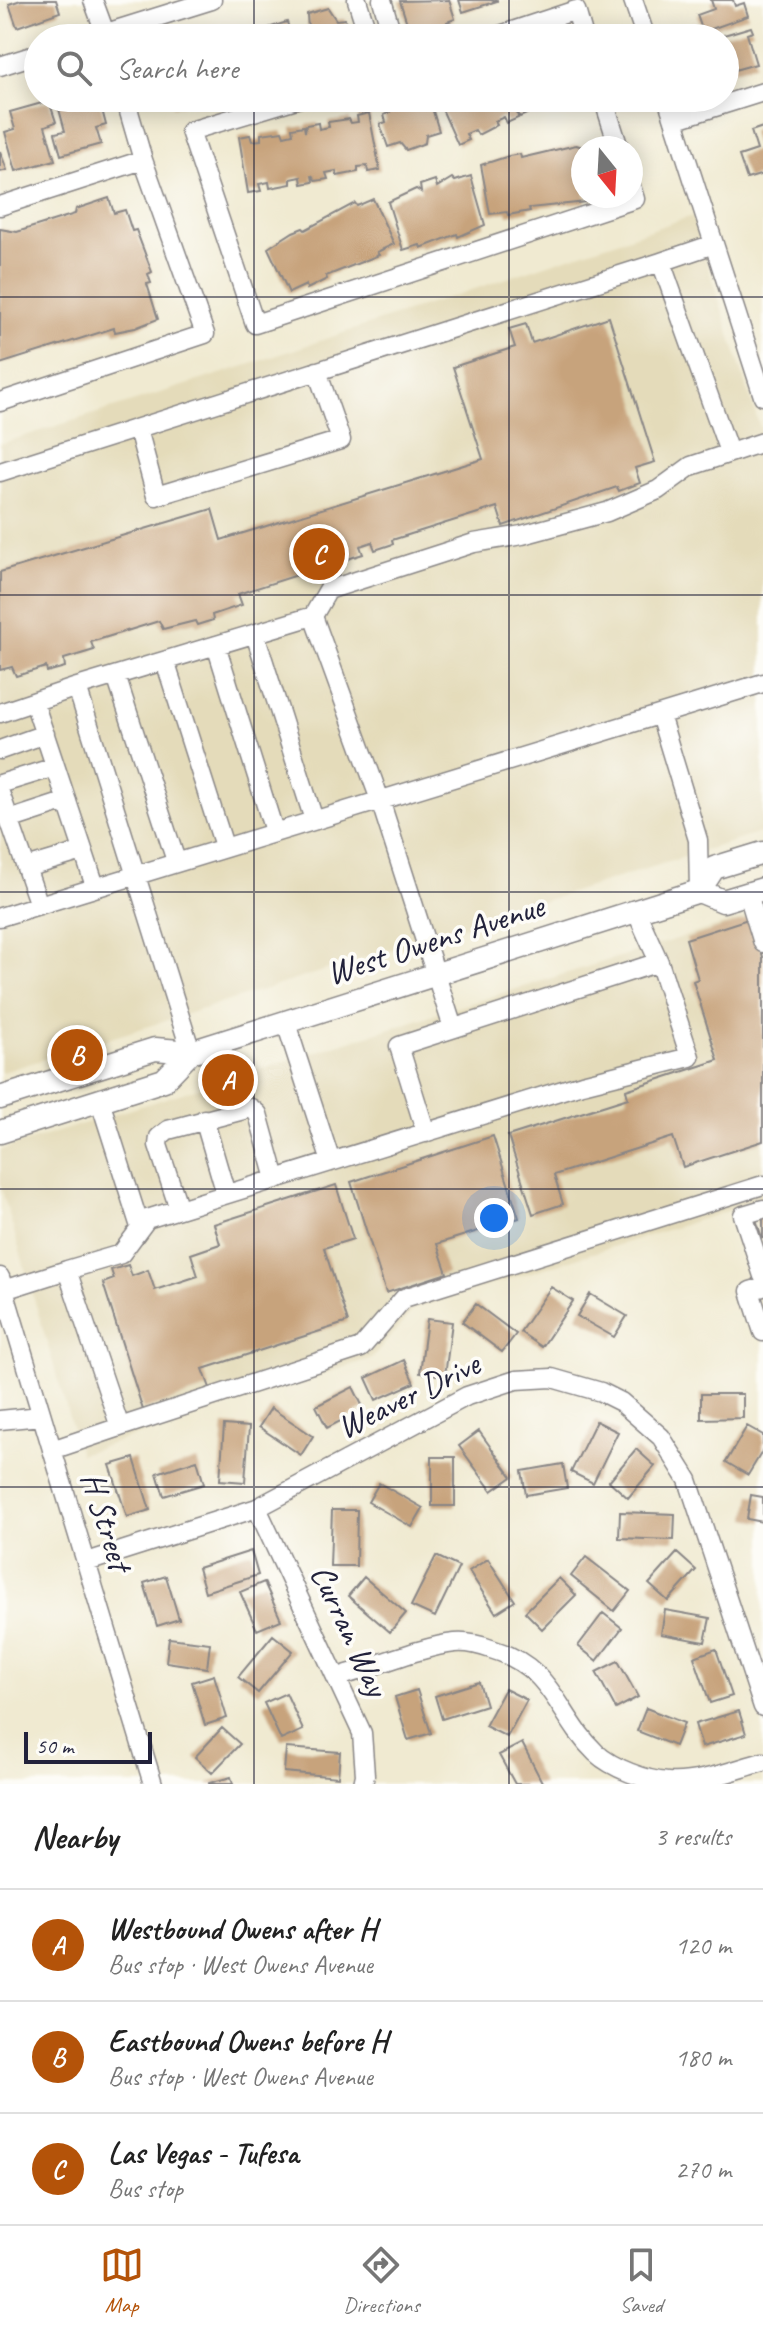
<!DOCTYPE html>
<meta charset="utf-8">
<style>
:root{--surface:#fff;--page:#f6f6f6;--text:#222;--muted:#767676;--line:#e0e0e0;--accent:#b45309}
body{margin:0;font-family:Caveat,sans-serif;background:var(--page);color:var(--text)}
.compass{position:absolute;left:571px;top:136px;width:72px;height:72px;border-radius:50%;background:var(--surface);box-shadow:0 4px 20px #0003;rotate:162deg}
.scale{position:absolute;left:24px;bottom:20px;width:128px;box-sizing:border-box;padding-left:8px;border:4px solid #22223b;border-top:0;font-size:22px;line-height:28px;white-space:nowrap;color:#22223b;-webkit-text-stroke:6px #fdfcf7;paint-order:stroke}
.you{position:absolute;left:494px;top:1218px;width:28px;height:28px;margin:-20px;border:6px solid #fff;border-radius:50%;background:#1a73e8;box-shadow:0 0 0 12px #1a73e833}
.badge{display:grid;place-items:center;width:52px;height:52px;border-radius:50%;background:var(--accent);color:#fff;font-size:26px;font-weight:700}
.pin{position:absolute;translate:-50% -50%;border:4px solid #fff;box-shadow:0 2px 8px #0006}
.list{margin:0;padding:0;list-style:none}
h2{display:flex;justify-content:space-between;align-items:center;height:104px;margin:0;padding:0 32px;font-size:34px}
h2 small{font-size:26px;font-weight:400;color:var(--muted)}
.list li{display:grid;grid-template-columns:52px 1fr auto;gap:24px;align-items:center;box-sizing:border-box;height:112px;padding:0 32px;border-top:2px solid var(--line)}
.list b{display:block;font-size:30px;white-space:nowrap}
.list p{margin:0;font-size:26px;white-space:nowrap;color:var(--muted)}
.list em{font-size:26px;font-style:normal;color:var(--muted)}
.icon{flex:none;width:44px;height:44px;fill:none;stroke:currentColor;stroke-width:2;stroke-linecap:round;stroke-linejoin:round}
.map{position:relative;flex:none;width:763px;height:1784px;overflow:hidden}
.search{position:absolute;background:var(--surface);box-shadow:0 4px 20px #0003;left:24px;right:24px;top:24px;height:88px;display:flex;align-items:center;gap:20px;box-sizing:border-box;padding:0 28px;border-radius:44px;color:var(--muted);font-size:30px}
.sheet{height:440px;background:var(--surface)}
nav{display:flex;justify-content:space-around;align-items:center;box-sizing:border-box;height:112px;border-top:2px solid var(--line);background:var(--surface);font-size:22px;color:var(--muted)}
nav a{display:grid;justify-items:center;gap:4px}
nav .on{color:var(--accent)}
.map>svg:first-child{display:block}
.built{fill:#e4dbba}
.building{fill:#c7a37b}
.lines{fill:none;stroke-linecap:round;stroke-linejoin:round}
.minor-casing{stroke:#898686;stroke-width:21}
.major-casing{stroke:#898686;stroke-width:25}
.minor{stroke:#fff;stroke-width:18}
.major{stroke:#fff;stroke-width:22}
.grid{fill:none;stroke:#22223b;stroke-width:2;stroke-opacity:0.55}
.labels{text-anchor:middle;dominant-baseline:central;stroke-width:7;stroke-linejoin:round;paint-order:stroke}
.street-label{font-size:34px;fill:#22223b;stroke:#fdfcf7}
</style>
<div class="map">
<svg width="763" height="1784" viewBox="0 0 763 1784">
<rect width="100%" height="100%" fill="#fdfcf7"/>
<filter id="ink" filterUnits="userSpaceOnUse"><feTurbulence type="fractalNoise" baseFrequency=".0125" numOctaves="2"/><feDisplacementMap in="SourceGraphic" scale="16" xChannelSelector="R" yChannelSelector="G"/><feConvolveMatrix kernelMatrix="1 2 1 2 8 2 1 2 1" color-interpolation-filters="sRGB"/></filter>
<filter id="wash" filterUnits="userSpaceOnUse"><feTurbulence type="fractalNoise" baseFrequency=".006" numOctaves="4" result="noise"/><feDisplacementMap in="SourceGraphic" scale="32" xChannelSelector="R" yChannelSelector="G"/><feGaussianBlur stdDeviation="1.8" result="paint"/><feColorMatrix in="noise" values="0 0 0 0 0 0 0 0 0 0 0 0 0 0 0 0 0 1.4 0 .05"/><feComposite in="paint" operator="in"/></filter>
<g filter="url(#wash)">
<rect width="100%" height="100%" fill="#f0ead1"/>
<path class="built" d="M692,216L763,437V832L0,1073V444L242,367Z
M763,912V1200L415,1308L372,1358L80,1454L0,1184V1150Z"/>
<g id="blocks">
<path class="building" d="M21,0H56L60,12L17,27L9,4Z
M449,0L455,19L447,22L448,36L425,38L419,30L410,33L400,1Z
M459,0H497V1L463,12Z
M711,0H733L735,6L744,3L748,16L703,32L697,15L714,9Z
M328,8L336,20L345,19L351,38H302L300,32L308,29L307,14Z
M287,22L292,38H240V37Z
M751,27L753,32L747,34L756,64L731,71L725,53V38L717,37Z
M56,98H99L106,125L96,128L101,144L61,155L55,133L65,131Z
M170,98H186L187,102L173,107Z
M416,98L417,104L424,102L426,110L432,108L439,131L426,135L425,143L406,150L400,143L388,147L380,124L386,122L384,115L390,112L386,99Z
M437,98H557L539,106L537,102L528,106L531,112L520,117L517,111L518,118L507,123L504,117L495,121L497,125L478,135L475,130L466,134L469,140L458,145Z
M49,101L56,122L45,126L55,160L16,171L5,132L15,129L10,112Z
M369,113L380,170L368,172L367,166L358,167V172L337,176L336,171L326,173L328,179L316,181L312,175L313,182L302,184L301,177L291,179V184L270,188L269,182L259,184L261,191L248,193L239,137L250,135L252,141L261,140V134L282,131L284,136L293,134L292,128L304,126L305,132L306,125L318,123L319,129L329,127L328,122L349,119L351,123L358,122L357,116Z
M763,127V174L747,179L739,156L757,150L751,131Z
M576,145L583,147L586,202L529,208L530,211L508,215L507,212L490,214L481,165L509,156L520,154L521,158Z
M0,151L7,170L0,172Z
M471,176L485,225L458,237L457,234L421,248L420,245L403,250L388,202L416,189L421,192L420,185L435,180L437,187L452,178L455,181Z
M109,198L114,213L125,210L132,231L136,230L152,272L148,274L151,283L147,284L158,319L135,328L115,332L114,328L0,364V229L17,232L75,214L76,209Z
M373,199L394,244L377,252L379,255L326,276L327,279L307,289L306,285L289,293L268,248L293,232L303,228L305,230L355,203L357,206Z
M609,317L655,462L635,468L640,483L619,491L617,487L503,526L497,507L392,540L393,544L375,550L372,542L360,546L363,554L238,594L242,605L212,615L213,620L197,625L195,621L163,629L159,621L91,642L94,650L64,659L65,667L47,672L46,667L16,676L12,667L0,670V572L212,509L221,540L483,459L453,367L515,347L509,329L526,324L532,343Z
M751,918L763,957V1141L683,1167L673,1137L554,1175L563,1204L533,1214L508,1136L628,1098L626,1090L718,1060L693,981L698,979L686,939Z
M493,1136L519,1218L437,1244L447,1273L386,1293L351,1182Z
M336,1185L353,1239L324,1248L348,1322L203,1369L210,1388L143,1410L103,1283L114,1279L111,1270L128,1265L132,1276L148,1270L155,1290L198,1276L191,1254L220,1244L214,1224Z
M763,1217V1238H762L756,1219Z
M551,1287L573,1301L542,1347L520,1332Z
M590,1294L627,1316L614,1337L577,1316Z
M476,1304L516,1334L502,1352L462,1322Z
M427,1319L452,1322L445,1376L420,1373Z
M404,1360L414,1383L376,1400L366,1378Z
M353,1387L364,1409L327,1428L316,1406Z
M701,1394H743V1418L701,1419Z
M271,1408L313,1436L301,1455L259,1427Z
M596,1421L618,1432L593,1483L571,1472Z
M224,1425L249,1427L245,1482L220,1480Z
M747,1426L763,1435V1450L748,1475L726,1462Z
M479,1431L512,1477L492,1491L459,1446Z
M636,1449L655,1466L628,1498L609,1481Z
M432,1457H455V1506H432Z
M134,1458L150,1510L127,1517L110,1465Z
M197,1460L204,1484L164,1496L157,1473Z
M563,1464L567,1488L526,1495L522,1471Z
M379,1483L423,1508L412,1527L368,1502Z
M751,1495L763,1497V1522L747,1519Z
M332,1510H357L356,1566H330Z
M620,1512L675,1514L674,1540L619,1538Z
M251,1551L258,1575L205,1592L198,1568Z
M677,1553L696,1570L668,1601L649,1584Z
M436,1556L459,1567L435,1617L411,1606Z
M586,1557L630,1591L614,1611L571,1576Z
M488,1559L515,1601L496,1613L469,1571Z
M166,1576L179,1619L157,1626L144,1583Z
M364,1577L406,1613L390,1632L348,1596Z
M559,1578L576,1595L542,1629L525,1612Z
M264,1582L281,1620L257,1630L240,1592Z
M665,1610L710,1618L705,1642L661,1634Z
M603,1613L622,1628L597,1661L578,1646Z
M273,1635L293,1651L258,1693L238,1677Z
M169,1638L210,1643L207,1668L166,1662Z
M716,1649L732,1696L710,1703L694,1657Z
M618,1661L638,1697L616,1709L596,1672Z
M214,1675L227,1718L205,1725L192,1682Z
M479,1682L486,1705L442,1719L435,1696Z
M505,1689L527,1700L507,1737L485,1726Z
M417,1690L431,1733L408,1740L395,1697Z
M286,1693L303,1730L281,1740L264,1703Z
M646,1708L684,1723L675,1746L637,1731Z
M739,1711L746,1734L702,1747L695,1724Z
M222,1728L240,1744L212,1773L195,1757Z
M522,1743L543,1784H515L499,1755Z
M286,1748L340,1752L338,1777L284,1772Z
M231,1777L233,1784H209V1783Z"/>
</g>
</g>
<g filter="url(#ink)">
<use href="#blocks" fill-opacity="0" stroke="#898686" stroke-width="2"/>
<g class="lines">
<g class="minor-casing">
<path id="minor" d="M93,0L107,38
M357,0L369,38
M382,0L393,38
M633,0L646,38
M90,38L212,0
M491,38L576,10L584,38
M0,66L38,54
M125,98L143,160
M300,98L190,131L255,324L635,199L631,186
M603,98L619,148
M667,98L763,396
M674,120L763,92
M0,206L143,160L205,334L0,402
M661,262L714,244
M138,429L156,496L341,440L317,371
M0,472L661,262L729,452
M313,616L380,800L453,1028
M255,634L314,820
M216,645L274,831
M165,661L224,846
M116,676L176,861
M34,702L95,886
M0,713L77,687
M660,715L698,840L699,891
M0,750L45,734
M0,784L55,767
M0,793L39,905
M9,820L67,801
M26,868L83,851
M748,894L763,943
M636,911L659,962L690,1057L582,1084L147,1219L121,1254L67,1270L120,1427L361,1348L404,1298L763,1185
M0,917L763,683
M286,1023L331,1162
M191,1052L77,687L313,616L328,590L474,543L522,535L607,512L658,490L691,466L763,442
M100,1101L140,1227
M204,1119L226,1194
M426,1133L399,1046L659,962
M179,1209L158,1145L159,1137L168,1130L251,1108L258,1114L276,1179
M763,1209L743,1215L763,1276
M0,1277L153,1784
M763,1287L750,1291L763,1332
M4,1290L67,1270
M0,1420L41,1416
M52,1450L120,1427
M257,1508L362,1733L365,1775L363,1784
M87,1562L257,1508L467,1396L516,1380L552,1378L601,1392L621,1402L661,1437L688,1480L763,1707
M338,1677C370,1668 424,1646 455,1643C466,1642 480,1645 491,1649C555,1668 555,1713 596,1753C612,1768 647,1781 668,1782C700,1784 733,1770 763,1762"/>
</g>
<g class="major-casing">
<path id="major" d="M699,891L723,901L763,889
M0,1098L155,1049L191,1052L699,891L714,868L763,853
M0,1132L164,1080L191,1052"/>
</g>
<use href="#minor" class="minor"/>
<use href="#major" class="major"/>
</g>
</g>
<path class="grid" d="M254,0V38M509,0V38M254,98V1784M509,98V1784M0,297H763M0,595H763M0,892H763M0,1189H763M0,1487H763"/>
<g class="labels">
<g class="street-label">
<text transform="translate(435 939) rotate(-18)">West Owens Avenue</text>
<text transform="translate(408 1395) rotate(-26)">Weaver Drive</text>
<text transform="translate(107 1521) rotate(73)">H Street</text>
<text transform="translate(350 1630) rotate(65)">Curran Way</text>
</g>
</g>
</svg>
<svg class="compass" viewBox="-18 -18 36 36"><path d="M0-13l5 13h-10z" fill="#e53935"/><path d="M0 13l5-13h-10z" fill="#767676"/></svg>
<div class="scale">50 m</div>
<div class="you"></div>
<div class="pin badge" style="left:228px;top:1080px">A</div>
<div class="pin badge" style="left:77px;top:1055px">B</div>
<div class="pin badge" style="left:319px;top:554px">C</div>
<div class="search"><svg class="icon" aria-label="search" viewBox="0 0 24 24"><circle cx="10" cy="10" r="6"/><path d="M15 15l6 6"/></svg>Search here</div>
</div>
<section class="sheet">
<h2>Nearby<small>3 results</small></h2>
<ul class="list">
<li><span class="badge">A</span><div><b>Westbound Owens after H</b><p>Bus stop · West Owens Avenue</p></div><em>120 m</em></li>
<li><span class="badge">B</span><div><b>Eastbound Owens before H</b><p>Bus stop · West Owens Avenue</p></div><em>180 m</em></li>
<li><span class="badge">C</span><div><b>Las Vegas - Tufesa</b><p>Bus stop</p></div><em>270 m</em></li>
</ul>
</section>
<nav>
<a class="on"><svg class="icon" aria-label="map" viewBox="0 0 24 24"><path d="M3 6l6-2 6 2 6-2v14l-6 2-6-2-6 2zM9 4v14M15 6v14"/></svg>Map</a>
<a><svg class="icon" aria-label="directions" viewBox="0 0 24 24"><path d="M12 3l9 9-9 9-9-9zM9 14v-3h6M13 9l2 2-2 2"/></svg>Directions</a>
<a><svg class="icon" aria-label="saved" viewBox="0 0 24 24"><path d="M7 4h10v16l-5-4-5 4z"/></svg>Saved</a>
</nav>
